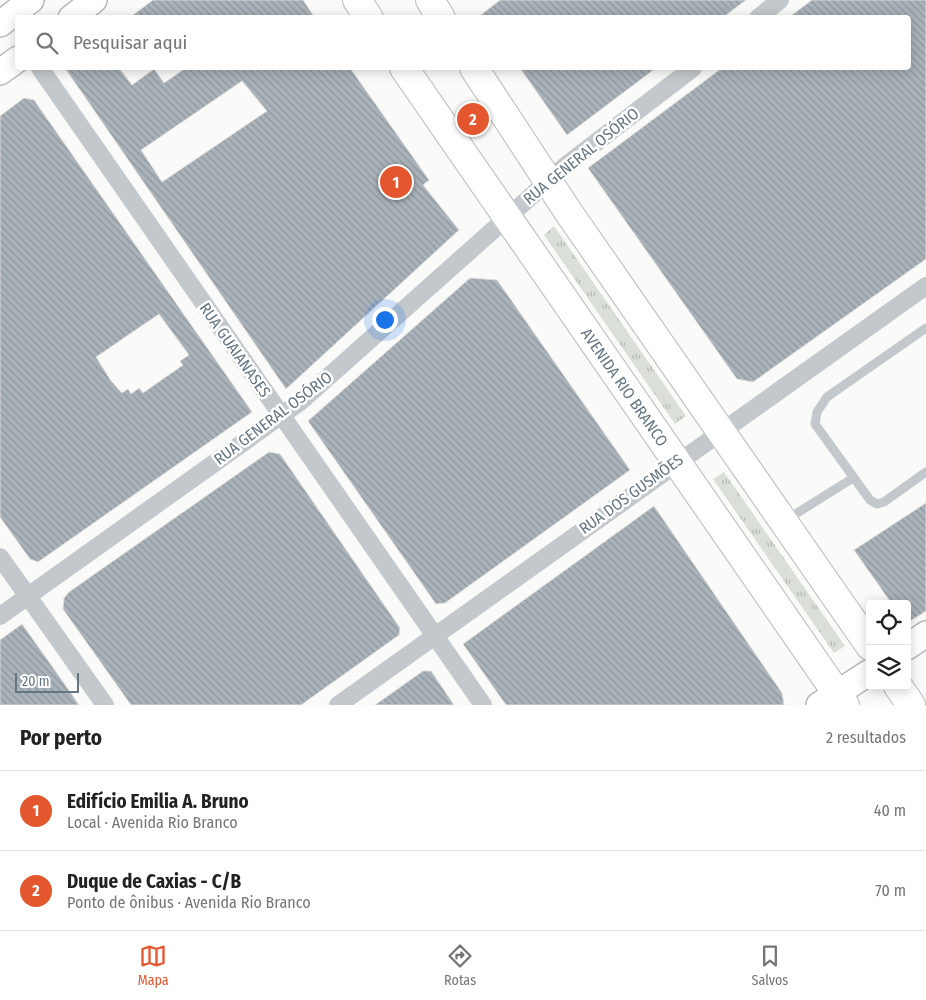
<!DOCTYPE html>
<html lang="pt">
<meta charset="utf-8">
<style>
:root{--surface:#fff;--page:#f6f6f6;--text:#222;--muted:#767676;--line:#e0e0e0;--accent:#e4572e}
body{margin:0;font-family:"Fira Sans Condensed",sans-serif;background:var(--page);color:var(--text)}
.controls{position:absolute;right:15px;bottom:15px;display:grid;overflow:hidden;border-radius:5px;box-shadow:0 2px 12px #0003}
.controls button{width:45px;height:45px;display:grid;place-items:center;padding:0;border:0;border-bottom:1px solid var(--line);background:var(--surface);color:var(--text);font:25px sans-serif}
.scale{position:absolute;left:15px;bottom:12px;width:64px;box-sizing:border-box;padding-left:5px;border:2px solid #657683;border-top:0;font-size:14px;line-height:18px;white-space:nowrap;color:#657683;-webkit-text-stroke:4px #fff;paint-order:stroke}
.you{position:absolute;left:384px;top:319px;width:18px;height:18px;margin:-12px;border:4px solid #fff;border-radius:50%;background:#1a73e8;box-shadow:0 0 0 8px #1a73e833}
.badge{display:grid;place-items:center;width:32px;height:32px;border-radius:50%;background:var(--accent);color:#fff;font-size:16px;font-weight:700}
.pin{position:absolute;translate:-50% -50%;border:2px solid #fff;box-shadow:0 1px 5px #0006}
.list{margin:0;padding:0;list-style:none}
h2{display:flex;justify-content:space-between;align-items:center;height:65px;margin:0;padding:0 20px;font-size:21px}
h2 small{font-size:16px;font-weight:400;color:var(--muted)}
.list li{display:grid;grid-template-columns:32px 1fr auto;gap:15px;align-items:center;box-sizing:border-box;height:80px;padding:0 20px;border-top:1px solid var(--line)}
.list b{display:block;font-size:19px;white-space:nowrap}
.list p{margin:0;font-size:16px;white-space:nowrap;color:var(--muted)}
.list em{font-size:16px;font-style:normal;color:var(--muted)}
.icon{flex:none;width:28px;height:28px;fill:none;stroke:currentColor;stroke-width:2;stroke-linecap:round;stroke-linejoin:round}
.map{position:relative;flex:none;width:926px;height:705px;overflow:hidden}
.search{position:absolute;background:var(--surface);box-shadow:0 2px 12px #0003;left:15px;right:15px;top:15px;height:55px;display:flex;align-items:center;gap:12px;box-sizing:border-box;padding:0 18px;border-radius:5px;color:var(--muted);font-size:19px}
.sheet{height:225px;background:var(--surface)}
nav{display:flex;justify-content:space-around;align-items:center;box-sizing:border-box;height:70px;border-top:1px solid var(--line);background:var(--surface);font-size:14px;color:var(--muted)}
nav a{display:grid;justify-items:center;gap:2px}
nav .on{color:var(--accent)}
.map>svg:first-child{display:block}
.grass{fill:url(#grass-tufts)}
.building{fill:url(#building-back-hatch);stroke:#dcdcda;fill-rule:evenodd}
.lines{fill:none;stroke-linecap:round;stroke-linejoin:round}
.secondary-casing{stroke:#b3babf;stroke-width:28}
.primary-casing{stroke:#b5babe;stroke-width:30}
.lane{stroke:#c3c8cc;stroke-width:9}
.street{stroke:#c3c8cc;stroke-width:18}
.secondary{stroke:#fff;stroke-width:25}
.primary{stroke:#fff;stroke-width:28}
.labels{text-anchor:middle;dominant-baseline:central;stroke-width:5;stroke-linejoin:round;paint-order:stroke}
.street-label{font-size:16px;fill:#657683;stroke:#fff}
</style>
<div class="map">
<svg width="926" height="705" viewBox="0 0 926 705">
<defs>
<pattern id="grass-tufts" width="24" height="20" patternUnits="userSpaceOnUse" patternTransform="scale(1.25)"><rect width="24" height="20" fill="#dadfd7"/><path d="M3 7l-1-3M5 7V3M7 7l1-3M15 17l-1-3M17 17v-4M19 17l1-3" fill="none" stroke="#b4b9b4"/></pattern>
<pattern id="building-back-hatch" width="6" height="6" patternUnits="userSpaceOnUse" patternTransform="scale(1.25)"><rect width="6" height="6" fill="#aab3b9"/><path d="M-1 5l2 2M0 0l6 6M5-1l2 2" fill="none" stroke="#8e969c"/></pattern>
</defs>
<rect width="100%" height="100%" fill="#fafaf8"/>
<path class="grass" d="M554,226L686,416L675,424L544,235Z
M724,472L845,646L834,653L713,479Z"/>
<path class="building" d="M153,0H303L315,18H129Z
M500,0H746L722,18H477Z
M812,0H926V259L753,382L737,379L588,168L722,68H908V18H788Z
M65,68H119L132,85L154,69L164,83L186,68H350L429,180L423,185L459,230L286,389ZM242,81L267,111L162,182L141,150Z
M520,68H656L567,135Z
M24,98L34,100L252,412L38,562L30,559L0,517V116ZM159,314L189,355L180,361L183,365L143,393L139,388L131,394L128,389L122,393L111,381L96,357Z
M470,278L497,280L630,470L445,603L436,604L308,421Z
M269,452L280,454L400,628L399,635L301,705H131L63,609L64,598L69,592Z
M926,503V611L907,623V604H892L854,550Z
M654,506L782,693L784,705H506L463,644Z
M22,624L61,679L79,705H0V640Z
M423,671H431L454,705H375Z"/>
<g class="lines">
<g class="secondary-casing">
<path id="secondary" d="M71,18L94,0
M0,24L31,0
M0,72L18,59
M907,647L926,634
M819,705L870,672"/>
</g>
<g class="primary-casing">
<g id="primary">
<path d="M357,0L369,18"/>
<path d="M430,0L441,18"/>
<path id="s1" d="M404,68L845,705"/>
<path d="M474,68L569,213L870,646"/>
<path d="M898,686L911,705"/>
</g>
</g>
<path class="lane" d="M926,328L827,397L817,412L815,424L870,500L877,504L884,502L926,472
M786,520L853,478"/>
<path class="street" d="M758,18L780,0
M40,68L483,705
M0,557L105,705
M0,616L300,402L564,167L693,68
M338,705L926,286"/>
<use href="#secondary" class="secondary"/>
<use href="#primary" class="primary"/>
</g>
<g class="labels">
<g class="street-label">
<text transform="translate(581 156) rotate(-39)">RUA GENERAL OSÓRIO</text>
<text transform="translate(235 350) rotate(55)">RUA GUAIANASES</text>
<text stroke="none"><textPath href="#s1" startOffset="388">AVENIDA RIO BRANCO</textPath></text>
<text transform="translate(273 418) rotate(-37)">RUA GENERAL OSÓRIO</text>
<text transform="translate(631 494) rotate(-36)">RUA DOS GUSMÕES</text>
</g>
</g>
</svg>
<div class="controls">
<button><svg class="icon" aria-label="locate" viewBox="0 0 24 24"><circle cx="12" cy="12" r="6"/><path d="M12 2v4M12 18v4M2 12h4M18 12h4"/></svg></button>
<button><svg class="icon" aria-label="layers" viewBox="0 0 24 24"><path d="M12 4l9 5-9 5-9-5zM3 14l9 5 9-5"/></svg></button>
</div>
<div class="scale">20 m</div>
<div class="you"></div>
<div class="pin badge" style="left:396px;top:182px">1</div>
<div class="pin badge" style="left:473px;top:119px">2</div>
<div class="search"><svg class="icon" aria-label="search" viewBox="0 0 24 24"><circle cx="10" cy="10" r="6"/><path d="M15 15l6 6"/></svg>Pesquisar aqui</div>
</div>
<section class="sheet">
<h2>Por perto<small>2 resultados</small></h2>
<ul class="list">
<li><span class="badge">1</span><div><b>Edifício Emilia A. Bruno</b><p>Local · Avenida Rio Branco</p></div><em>40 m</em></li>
<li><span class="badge">2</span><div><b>Duque de Caxias - C/B</b><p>Ponto de ônibus · Avenida Rio Branco</p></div><em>70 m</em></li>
</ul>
</section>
<nav>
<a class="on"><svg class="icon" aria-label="map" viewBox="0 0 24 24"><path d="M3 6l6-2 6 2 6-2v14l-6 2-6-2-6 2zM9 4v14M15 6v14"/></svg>Mapa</a>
<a><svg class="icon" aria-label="directions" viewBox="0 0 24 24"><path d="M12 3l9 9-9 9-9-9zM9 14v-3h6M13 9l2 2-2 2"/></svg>Rotas</a>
<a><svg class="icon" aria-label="saved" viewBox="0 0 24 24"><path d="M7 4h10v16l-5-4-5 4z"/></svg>Salvos</a>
</nav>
